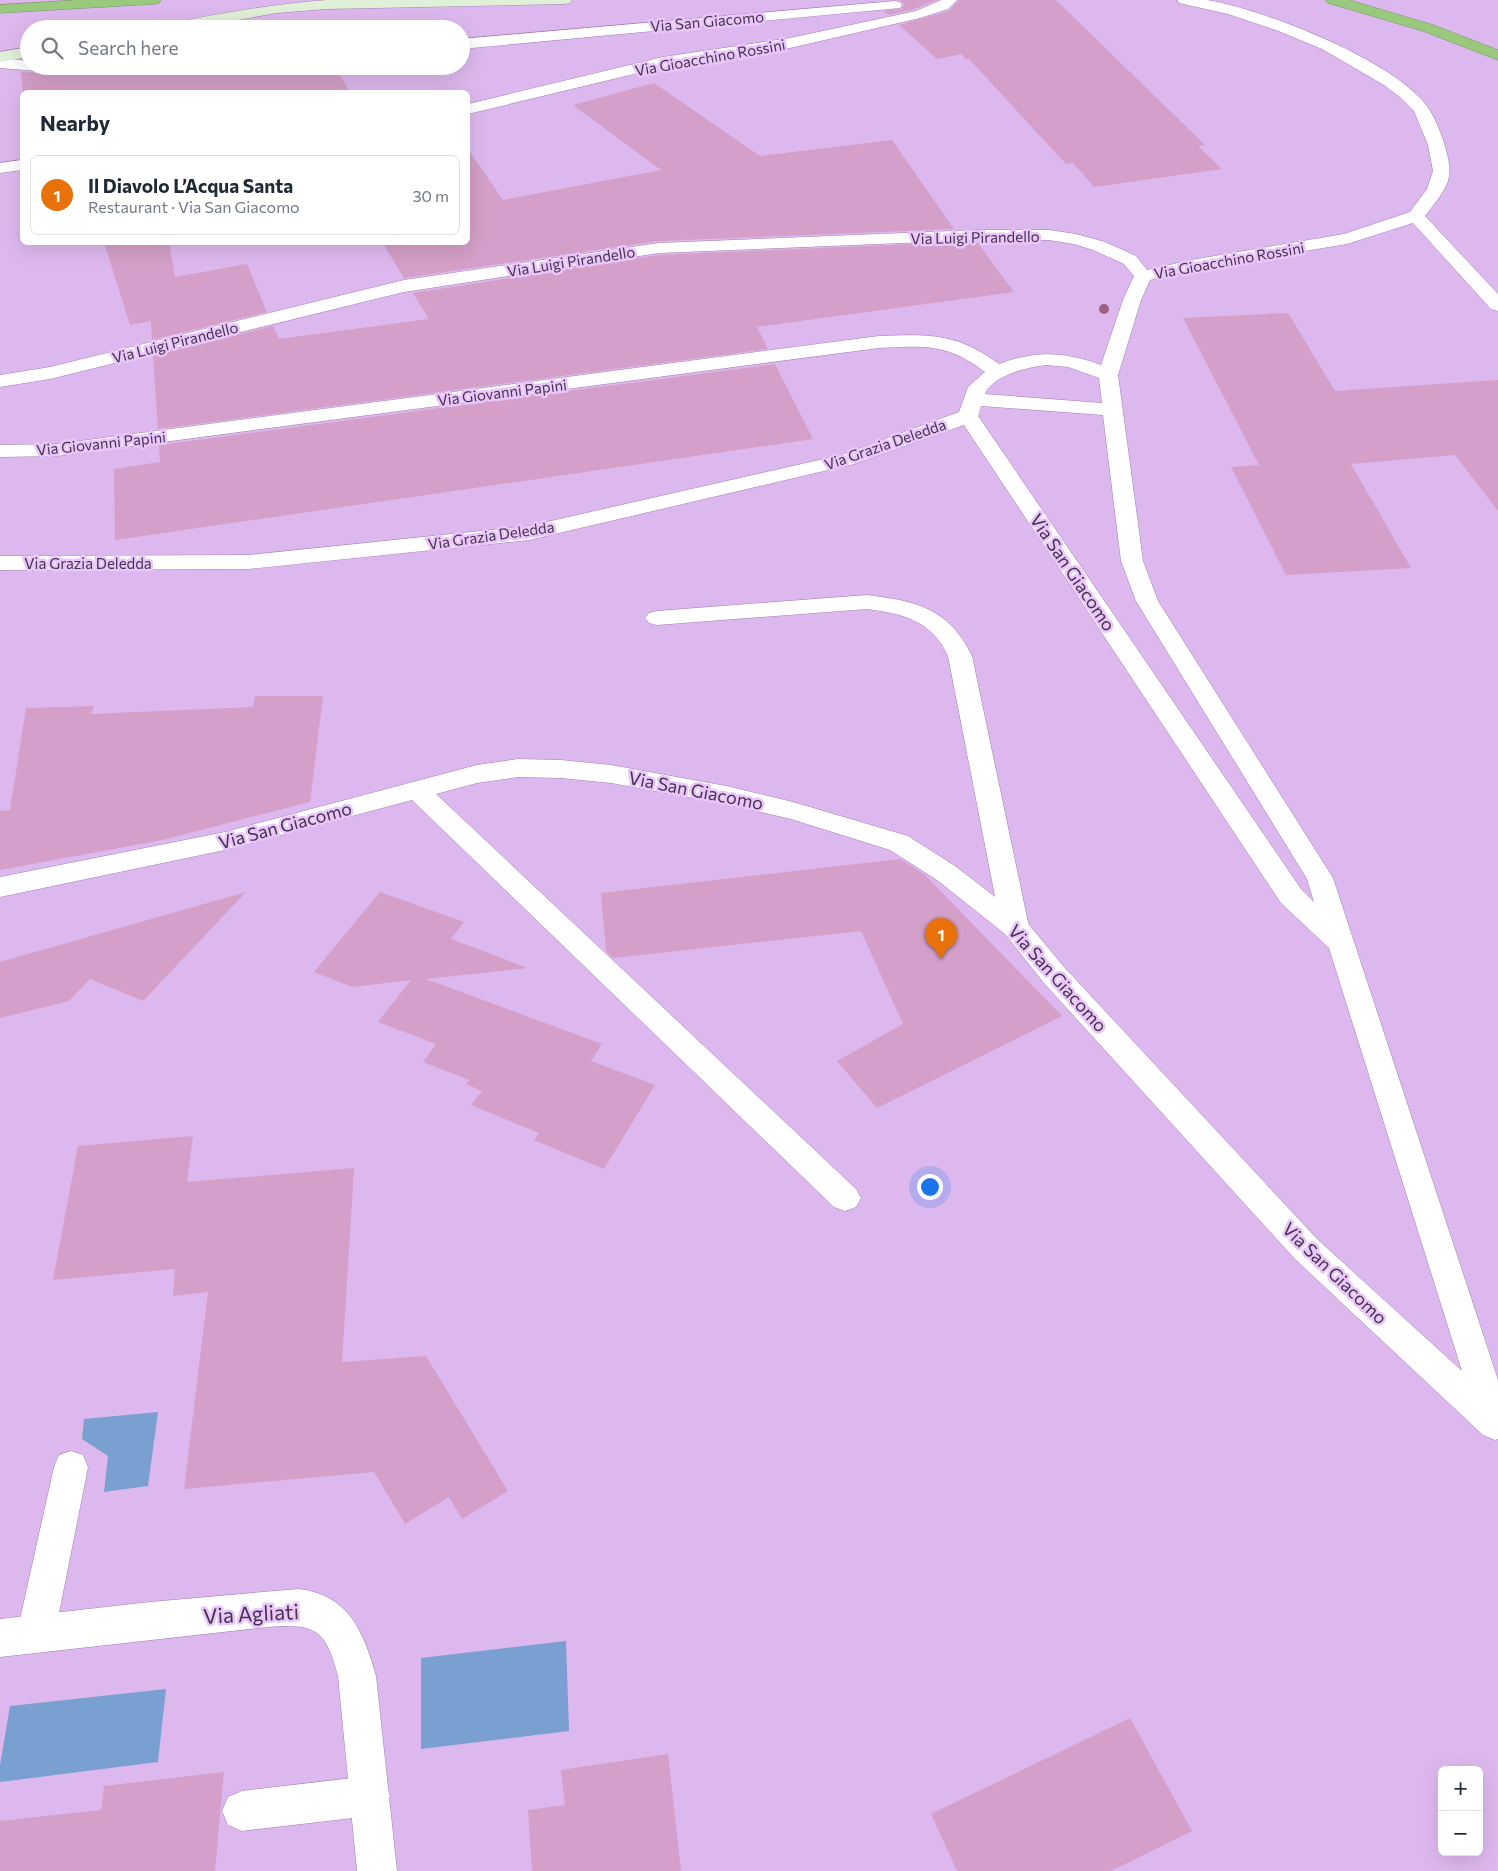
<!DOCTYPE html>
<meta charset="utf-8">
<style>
:root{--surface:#fff;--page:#f6f6f7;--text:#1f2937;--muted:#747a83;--line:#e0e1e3;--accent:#3b7200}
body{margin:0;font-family:Commissioner,sans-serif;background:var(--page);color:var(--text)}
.controls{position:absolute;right:15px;bottom:15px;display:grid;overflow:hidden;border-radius:8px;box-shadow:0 5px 20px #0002}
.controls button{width:45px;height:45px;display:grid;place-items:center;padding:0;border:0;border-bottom:1px solid var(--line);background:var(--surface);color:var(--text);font:25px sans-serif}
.you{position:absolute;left:929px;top:1186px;width:18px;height:18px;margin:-12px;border:4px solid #fff;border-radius:50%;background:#1a73e8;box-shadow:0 0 0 8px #1a73e833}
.badge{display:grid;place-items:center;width:32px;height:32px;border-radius:50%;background:var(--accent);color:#fff;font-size:16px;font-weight:700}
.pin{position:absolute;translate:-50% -41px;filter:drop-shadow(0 1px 2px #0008)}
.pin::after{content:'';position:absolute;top:26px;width:18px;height:15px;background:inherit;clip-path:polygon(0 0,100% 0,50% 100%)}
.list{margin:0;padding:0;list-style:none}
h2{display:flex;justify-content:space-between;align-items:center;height:65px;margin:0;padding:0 20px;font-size:21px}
h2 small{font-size:16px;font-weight:400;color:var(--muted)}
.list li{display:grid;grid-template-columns:32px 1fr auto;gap:15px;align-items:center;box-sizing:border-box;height:80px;margin:0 10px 10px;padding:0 10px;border:1px solid var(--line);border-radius:8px}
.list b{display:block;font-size:19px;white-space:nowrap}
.list p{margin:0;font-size:16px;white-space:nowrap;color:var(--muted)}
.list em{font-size:16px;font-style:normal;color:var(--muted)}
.icon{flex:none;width:28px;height:28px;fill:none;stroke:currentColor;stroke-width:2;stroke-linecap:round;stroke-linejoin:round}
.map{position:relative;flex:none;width:1498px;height:1871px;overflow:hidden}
.search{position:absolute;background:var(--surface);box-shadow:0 5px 20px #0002;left:20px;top:20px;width:450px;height:55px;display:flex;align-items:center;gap:12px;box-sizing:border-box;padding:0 18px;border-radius:28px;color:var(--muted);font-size:19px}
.panel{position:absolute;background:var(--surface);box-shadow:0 5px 20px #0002;left:20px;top:90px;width:450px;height:155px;border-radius:8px}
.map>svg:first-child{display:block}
.water{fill:#79a0d0}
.building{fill:#d49fc8}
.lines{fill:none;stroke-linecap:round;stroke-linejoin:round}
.lane-casing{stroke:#a380b3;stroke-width:1}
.street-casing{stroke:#a380b3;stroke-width:1}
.secondary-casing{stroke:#a380b3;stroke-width:1}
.highway-casing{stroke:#7b956b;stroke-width:1}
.lane{fill:#fff;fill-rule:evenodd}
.street{fill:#fff;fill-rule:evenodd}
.secondary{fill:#e0efd8;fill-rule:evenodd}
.highway{fill:#98c97c;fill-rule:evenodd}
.tree{fill:#9e6182}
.labels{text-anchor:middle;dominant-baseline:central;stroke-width:5;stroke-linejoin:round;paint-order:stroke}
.far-street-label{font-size:15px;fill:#44354b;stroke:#eac5fc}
.street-label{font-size:18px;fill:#44354b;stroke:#eac5fc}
.near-street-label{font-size:21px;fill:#44354b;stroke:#eac5fc}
</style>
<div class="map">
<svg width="1498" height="1871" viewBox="0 0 1498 1871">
<rect width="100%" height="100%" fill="#ddb8ee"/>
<path class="water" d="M158,1412L148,1486L104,1492L108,1456L82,1439L84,1419Z
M566,1641L569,1731L421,1749V1658Z
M166,1689L158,1762L0,1782V1765L10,1706Z"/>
<path class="building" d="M900,0H936L915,9L888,15L883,11L902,9L904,4Z
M959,0H1056L1205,145L1198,146L1222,169L1094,187L1073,163L1066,164L969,59H965L962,54L937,59L899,25L949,11Z
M306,20L311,29H250Z
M47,66H334L350,92H23L21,72L38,73Z
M654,83L760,156L892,140L954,229L659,241L404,278L382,242H468V149L503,200L661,170L573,105Z
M104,242H169L175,277L247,264L267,312L152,340L151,321L130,325Z
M963,242L965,244L978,243L1014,292L757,327L768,349L158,429L153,356L273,326L279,339L429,319L413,293L659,255Z
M1288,313L1335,391L1498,380V511L1455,455L1351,464L1411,568L1286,575L1231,467L1259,465L1183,318Z
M775,364L813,439L115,540L114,469L160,462L159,445Z
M255,696H323L310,802L162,840L0,870V811L10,810L26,708L94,706L91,714L253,707Z
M900,859L924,874L1062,1016L877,1108L837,1061L903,1024L861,931L613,958L606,951L601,893Z
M246,892L143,1001L90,979L69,1001L0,1018V962Z
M380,892L464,922L451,939L528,968L426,979L602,1044L591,1061L655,1085L604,1169L534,1140L539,1133L471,1105L482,1091L466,1084L469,1080L423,1062L436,1044L378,1022L411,980L352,987L314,972Z
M193,1136L187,1182L354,1168L342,1362L426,1356L508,1491L462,1519L449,1497L405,1524L374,1472L184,1489L208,1292L173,1296L175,1269L53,1280L78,1146Z
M1130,1718L1192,1831L1111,1871H957L931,1814Z
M668,1754L681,1871H532L528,1810L565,1805L561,1770Z
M224,1772L215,1871H0V1821L101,1810L104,1786Z"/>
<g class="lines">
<g class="lane-casing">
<path id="lane" d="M867,595C916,601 949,608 972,656L1029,927L1025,934L1015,937L1005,934L1001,927L948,656C932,620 903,614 867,609L657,625L649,623L645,618L649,613L657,611Z
M71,1451L83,1455L88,1467L55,1633L49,1646L36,1652L23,1646L17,1633L54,1467L59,1455Z
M370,1776L384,1782L390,1796L384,1810L370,1816L242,1831L228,1825L222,1811L228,1797L242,1791Z"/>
</g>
<g class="street-casing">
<path id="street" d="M941,0H957L948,9L920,18L790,48L663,67L468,114V104L663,57L790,38L916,11Z
M1177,0C1187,0 1197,0 1207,0C1265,10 1382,56 1422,100C1433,112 1439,128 1444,143C1447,154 1451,166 1449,177C1446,191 1434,204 1425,216L1498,294V311L1491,309L1413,223L1347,244L1191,270L1150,280L1141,300L1118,375L1143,561L1158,601L1333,878L1498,1380V1439L1495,1440L1483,1435L1295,1259L1044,983L1005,934L937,880L890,850L791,819L726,804L611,783L561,778L518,777L477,783L436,794L856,1189L861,1198L856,1207L845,1211L834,1207L412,800L225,850L0,897V877L225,832L477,765L518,759L561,760L611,765L726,786L793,802L908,836L955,866L1025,920L1064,967L1317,1239L1462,1371L1329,948L1281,903L964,425L854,464L529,540L248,569L0,570V556L248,555L529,526L841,455L959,412L968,387L985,372C947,343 925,346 879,348L57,456L0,457V445L57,444L879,336C929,334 958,333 999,364C1037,350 1064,352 1101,365L1123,300L1134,276L1124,264L1093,250L1074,244L1049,240H977L659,253L404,292L50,379L0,387V375L50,367L404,280L659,243L977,230H1049L1076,234L1105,242L1136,256L1147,270L1191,260L1344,234L1410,212L1427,189L1433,171L1428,145L1414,111L1401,98L1384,85L1322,49L1276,30L1228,14L1179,3ZM1046,365L1068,367L1099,378L1102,403L985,394C993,375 1028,367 1046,365ZM981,406L1103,415L1121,561L1136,601L1307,879L1314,902L1301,889L978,416Z
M895,1L900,2L902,5L900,8L461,49V39Z
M0,58L29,61V66H45L42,69L37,71L0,68Z
M22,160V170L0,173V163Z
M298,1589C349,1594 364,1633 376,1676L397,1871H357L338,1676C326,1629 315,1623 268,1627L0,1657V1619L150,1602Z"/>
</g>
<g class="secondary-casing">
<path id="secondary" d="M327,0H572L570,3L565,4L327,9L277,13L187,29H155L157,26L162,25C217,14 272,4 327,0Z
M29,47V57L0,62V52Z"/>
</g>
<g class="highway-casing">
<path id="highway" d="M79,0H161L159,3L154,4L0,13V5Z
M1326,0H1349L1433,25L1498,50V60L1423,31L1328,3Z"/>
</g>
<use href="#lane" class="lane"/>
<use href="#street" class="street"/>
<use href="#secondary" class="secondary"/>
<use href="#highway" class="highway"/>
</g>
<circle class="tree" cx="1104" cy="309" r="5"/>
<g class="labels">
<g class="far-street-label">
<text transform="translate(707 21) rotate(-5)">Via San Giacomo</text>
<text transform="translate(710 57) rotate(-10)">Via Gioacchino Rossini</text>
<text transform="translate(975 237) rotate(-1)">Via Luigi Pirandello</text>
<text transform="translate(1229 260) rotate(-10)">Via Gioacchino Rossini</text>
<text transform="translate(571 261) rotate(-9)">Via Luigi Pirandello</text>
<text transform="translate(175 342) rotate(-14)">Via Luigi Pirandello</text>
<text transform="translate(502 392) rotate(-7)">Via Giovanni Papini</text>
<text transform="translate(101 443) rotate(-6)">Via Giovanni Papini</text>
<text transform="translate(885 444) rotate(-19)">Via Grazia Deledda</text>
<text transform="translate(491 535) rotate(-8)">Via Grazia Deledda</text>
<text x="88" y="563">Via Grazia Deledda</text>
</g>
<g class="street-label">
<text transform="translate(1073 572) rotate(56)">Via San Giacomo</text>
<text transform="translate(696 790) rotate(11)">Via San Giacomo</text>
<text transform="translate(285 825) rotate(-15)">Via San Giacomo</text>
<text transform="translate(1058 978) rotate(48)">Via San Giacomo</text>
<text transform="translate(1335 1273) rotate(44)">Via San Giacomo</text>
</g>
<g class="near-street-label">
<text transform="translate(251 1613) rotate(-3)">Via Agliati</text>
</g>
</g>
</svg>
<div class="controls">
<button>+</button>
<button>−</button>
</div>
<div class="you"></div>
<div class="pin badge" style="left:941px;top:959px;background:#e8710a">1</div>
<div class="search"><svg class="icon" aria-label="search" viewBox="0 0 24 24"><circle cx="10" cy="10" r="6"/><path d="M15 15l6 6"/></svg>Search here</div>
<section class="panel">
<h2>Nearby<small></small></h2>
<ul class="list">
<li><span class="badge" style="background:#e8710a">1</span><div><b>Il Diavolo L’Acqua Santa</b><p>Restaurant · Via San Giacomo</p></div><em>30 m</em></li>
</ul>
</section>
</div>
